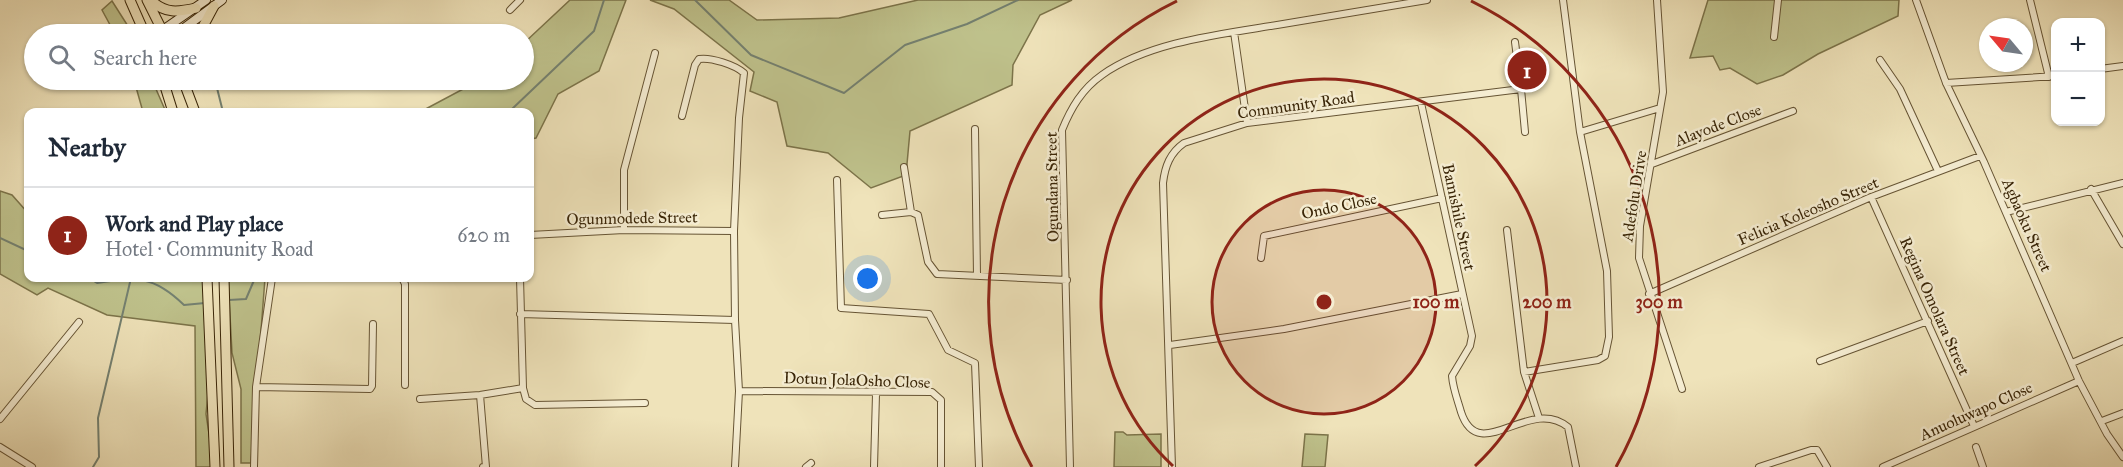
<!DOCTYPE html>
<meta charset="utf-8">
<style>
:root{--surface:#fff;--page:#f6f6f7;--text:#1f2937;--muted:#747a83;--line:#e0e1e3;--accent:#8f2418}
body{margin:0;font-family:"IM FELL Great Primer",serif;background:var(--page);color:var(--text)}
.controls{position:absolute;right:18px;top:18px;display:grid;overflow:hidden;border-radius:12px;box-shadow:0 2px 4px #0004}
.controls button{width:54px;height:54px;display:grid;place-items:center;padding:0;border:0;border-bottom:2px solid var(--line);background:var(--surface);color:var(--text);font:30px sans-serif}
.compass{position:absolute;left:1979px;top:18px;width:54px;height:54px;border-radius:50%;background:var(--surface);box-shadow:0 2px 4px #0004;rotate:299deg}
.you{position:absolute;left:868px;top:279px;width:21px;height:21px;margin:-15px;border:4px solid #fff;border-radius:50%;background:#1a73e8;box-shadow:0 0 0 9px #1a73e833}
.badge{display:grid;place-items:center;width:39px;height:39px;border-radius:50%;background:var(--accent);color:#fff;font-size:20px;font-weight:700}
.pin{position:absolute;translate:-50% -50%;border:3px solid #fff;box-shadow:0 2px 6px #0006}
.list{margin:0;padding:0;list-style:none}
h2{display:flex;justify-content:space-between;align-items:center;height:78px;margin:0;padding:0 24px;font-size:26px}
h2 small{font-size:20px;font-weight:400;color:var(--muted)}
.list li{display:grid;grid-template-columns:39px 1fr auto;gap:18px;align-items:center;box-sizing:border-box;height:96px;padding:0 24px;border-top:2px solid var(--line)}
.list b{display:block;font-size:22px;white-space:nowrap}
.list p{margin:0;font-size:20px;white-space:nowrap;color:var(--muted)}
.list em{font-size:20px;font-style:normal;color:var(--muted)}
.icon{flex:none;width:33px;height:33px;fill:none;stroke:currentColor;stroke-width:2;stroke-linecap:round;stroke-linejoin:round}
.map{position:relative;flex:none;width:2123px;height:467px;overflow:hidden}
.search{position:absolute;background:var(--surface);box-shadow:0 2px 4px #0004;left:24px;top:24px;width:510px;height:66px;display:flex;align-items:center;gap:15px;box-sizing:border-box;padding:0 21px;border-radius:33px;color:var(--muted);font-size:22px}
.panel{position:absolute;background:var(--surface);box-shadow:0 2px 4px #0004;left:24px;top:108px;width:510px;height:174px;border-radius:12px}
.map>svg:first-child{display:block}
.green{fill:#bfc28c;stroke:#7c744a;stroke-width:1.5}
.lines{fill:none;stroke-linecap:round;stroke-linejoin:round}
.stream{stroke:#748070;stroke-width:2}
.minor-casing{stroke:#665434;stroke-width:8}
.secondary-casing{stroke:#392507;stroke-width:10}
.primary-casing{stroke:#392507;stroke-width:11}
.minor{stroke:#f5edd2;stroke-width:6}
.secondary{stroke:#f5edd2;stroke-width:8}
.primary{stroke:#efe3ba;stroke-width:9}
.ring{fill:none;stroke:#8f2418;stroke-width:3}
.labels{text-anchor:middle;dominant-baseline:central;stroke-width:5;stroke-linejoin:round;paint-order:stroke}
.street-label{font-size:16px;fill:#392507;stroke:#f5edd2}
.centre{fill:#8f2418;stroke:#f5edd2;stroke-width:3}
.ring-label{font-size:18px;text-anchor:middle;font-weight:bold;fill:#8f2418;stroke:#f5edd2;stroke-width:5;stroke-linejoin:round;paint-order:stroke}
</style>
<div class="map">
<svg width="2123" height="467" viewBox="0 0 2123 467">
<rect width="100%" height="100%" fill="#efe3ba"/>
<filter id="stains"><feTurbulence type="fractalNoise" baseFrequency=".00333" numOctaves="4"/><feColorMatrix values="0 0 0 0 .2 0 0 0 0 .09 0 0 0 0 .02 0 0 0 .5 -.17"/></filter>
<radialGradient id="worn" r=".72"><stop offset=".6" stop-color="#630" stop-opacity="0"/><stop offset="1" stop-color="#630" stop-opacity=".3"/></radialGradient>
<path class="green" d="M570,0H626L599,71L558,94L536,138L530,139V112H420L480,80H524V43Z
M650,0H729L757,20L839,18L918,0H1072L1040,15L1013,65L1012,85L910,131L906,175L871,188L828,153L787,146L777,102L750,91L754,72L674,9Z
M1708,0H1899L1898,16L1818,54L1783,75L1757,84L1730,68L1720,70L1713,56L1690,58Z
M112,1L133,34H115L102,10Z
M134,80H152L166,112H143Z
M0,191L12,195L28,213V278H203L209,383L206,414L214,467H196L195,326L107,315L48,288L37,295L0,274Z
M228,278H265L251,463H241V389L232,353Z
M1115,432H1123L1127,435L1161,434V467H1114Z
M1305,434L1328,435L1325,467H1302Z"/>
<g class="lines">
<path class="stream" d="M695,0L751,55L844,93L905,45L967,24L1018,0
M215,80L223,112
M505,112L512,109L594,31L604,0
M0,238L28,251
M89,278L97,283C137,277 153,275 184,305L205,303
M229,300L246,299L255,278
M93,467L99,457L98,418L131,278"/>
<g class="minor-casing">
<path id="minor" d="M1657,0L1663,92L1640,226L1639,258L1682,389
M1916,0L1946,83L1984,162L2079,381L2107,434L2123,457
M2030,0L2049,77
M510,10L520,0
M1234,32L1247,123
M1774,37L1778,0
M1515,42L1521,89
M1880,60L1900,89L1938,171
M2100,69L2123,66
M1946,83L2056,76
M1421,103L1472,336L1470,346L1452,376C1453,389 1458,401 1461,412C1479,467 1529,395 1568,427L1576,467
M682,116L695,65L699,59C711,57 735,65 744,73L739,118L734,231L735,320L739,391L735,467
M975,129L977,276
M1580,132L1660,108
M1652,164L1793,111
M904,167L911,212L918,215L928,262L937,274L1067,280
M837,180L841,308L929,314L948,350L975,363L979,467
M2091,189L2123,244
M1871,197L1974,426
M2006,212L2123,183
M882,215L911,212
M624,230V170L655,53
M1507,230L1524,372L1539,418
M530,235L624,230L734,231
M1261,258L1264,236L1442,198
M402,278L405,284V385
M1649,294L1871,197L1980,156
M520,314L735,320
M1170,345L1284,329L1462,294
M1820,361L1928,321
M2072,363L2123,341
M1524,372L1598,360L1605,356L1609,337L1607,271L1580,132L1563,0
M256,387L370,389L372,386L373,324
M523,388L526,399L535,405L645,403
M739,391L932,392L941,400V467
M480,395L486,467H483
M420,399L480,395L523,388L520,278
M0,419L79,322
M2102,421L2123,413
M0,447L32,467
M1976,447L1983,467
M254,467L256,387L272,278
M806,467L811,463
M874,467L876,394
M1070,467L1062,130C1071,108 1082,89 1102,75C1148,42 1222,34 1277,25C1327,17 1377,8 1427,0
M1172,467L1163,183C1165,166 1170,153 1184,143L1247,123L1521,89L1525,132
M1759,467L1811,450H1817L1827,467
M1883,467L2079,381"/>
</g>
<g class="secondary-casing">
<path id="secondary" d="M157,34L206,0
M176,34L222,0"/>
</g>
<g class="primary-casing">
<path id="primary" d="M130,0L145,34
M147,0L164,34
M151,0C165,14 178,12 196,8
M199,34L214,6
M163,80L173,112
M183,80L195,112
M207,278L215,467
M224,278L229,467"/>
</g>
<use href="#minor" class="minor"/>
<use href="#secondary" class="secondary"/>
<use href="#primary" class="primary"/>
</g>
<circle cx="1324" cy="302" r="112" fill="#8f2418" fill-opacity=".12"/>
<g class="ring">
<circle cx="1324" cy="302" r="112"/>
<path d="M1173 466A223 223 0 1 1 1475 466"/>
<path d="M1032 467A335 335 0 0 1 1177 1M1471 1A335 335 0 0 1 1616 467"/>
</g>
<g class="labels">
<g class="street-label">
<text transform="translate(1296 105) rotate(-8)">Community Road</text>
<text transform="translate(1718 125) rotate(-21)">Alayode Close</text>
<text transform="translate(1052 187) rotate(-91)">Ogundana Street</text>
<text transform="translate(1634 196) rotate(-81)">Adefolu Drive</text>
<text transform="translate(1339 206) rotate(-12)">Ondo Close</text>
<text transform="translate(1808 211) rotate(-23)">Felicia Koleosho Street</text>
<text transform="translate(1459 217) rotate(78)">Bamishile Street</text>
<text transform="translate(632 218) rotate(-1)">Ogunmodede Street</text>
<text transform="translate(2027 225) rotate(66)">Agbaoku Street</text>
<text transform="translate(1935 306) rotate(66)">Regina Omolara Street</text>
<text transform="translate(857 380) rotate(2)">Dotun JolaOsho Close</text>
<text transform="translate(1976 411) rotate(-24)">Anuoluwapo Close</text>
</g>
</g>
<circle cx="1324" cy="302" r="9" class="centre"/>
<g class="ring-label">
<text x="1436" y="308">100 m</text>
<text x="1547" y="308">200 m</text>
<text x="1659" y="308">300 m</text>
</g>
<rect width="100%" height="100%" filter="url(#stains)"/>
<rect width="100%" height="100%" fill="url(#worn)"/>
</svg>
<div class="controls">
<button>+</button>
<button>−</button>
</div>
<svg class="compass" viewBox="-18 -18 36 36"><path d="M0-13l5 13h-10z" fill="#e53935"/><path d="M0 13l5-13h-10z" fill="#747a83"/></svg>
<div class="you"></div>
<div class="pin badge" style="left:1527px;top:70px">1</div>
<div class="search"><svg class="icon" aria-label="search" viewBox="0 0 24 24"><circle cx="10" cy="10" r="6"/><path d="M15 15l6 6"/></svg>Search here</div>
<section class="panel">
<h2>Nearby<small></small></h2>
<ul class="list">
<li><span class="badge">1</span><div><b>Work and Play place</b><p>Hotel · Community Road</p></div><em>620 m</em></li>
</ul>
</section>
</div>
